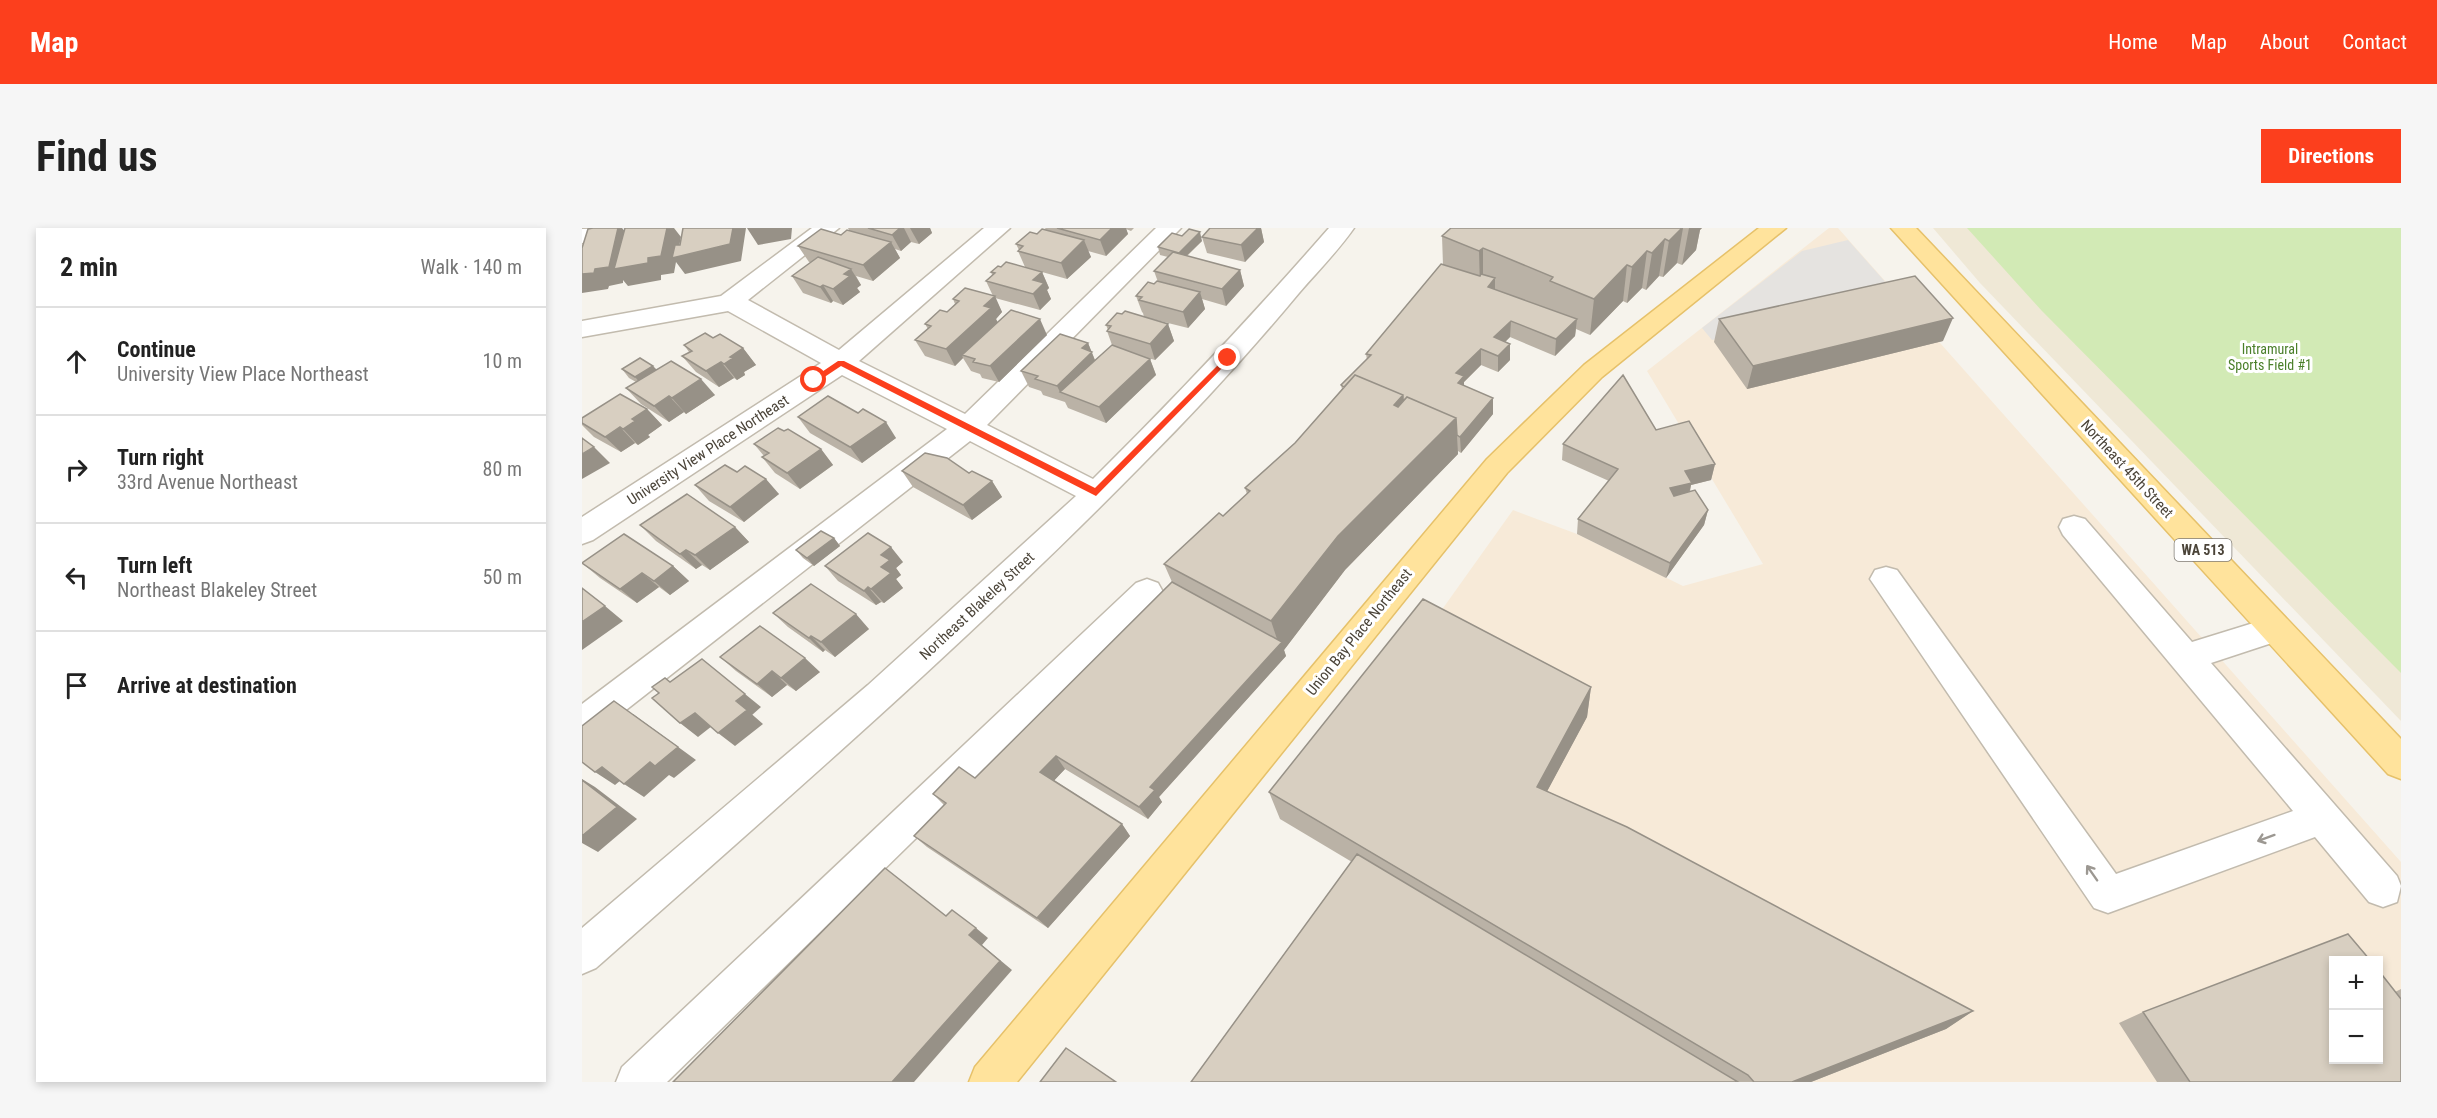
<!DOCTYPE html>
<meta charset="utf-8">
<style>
:root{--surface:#fff;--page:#f6f6f6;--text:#222;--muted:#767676;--line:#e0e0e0;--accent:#fc3f1d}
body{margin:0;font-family:"Roboto Condensed",sans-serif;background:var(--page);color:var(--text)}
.controls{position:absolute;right:18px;bottom:18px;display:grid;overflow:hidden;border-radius:0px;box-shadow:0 3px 9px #0003}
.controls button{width:54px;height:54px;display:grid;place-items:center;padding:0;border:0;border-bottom:2px solid var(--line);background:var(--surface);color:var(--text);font:30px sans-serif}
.stop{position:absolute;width:18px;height:18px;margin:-14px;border:4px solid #fc3f1d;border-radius:50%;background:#fff}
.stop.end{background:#fc3f1d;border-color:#fff;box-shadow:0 2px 6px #0008}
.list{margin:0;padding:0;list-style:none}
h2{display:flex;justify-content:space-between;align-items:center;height:78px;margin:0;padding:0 24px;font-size:26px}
h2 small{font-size:20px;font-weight:400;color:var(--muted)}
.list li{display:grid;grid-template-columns:39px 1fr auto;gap:18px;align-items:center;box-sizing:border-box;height:108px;padding:0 24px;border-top:2px solid var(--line)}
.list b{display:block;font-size:22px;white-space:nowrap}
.list p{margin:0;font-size:20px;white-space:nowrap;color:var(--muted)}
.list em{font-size:20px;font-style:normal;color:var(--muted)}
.icon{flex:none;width:33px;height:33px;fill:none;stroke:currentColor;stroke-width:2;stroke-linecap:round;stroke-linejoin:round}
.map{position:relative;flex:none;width:1819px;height:854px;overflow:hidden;border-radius:0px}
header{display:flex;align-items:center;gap:36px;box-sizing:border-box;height:84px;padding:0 30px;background:var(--accent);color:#fff}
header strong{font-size:28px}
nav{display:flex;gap:33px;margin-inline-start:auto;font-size:21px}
.intro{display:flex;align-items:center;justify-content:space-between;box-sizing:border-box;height:144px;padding:0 36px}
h1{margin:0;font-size:42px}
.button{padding:15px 27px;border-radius:0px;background:var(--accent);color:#fff;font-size:21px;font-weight:700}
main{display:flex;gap:36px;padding:0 36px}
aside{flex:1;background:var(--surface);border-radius:0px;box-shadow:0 3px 9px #0003}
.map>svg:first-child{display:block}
.commercial{fill:#f7ead8;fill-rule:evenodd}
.education{fill:#efe8d6}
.green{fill:#d2eab5}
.parking{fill:#e5e3e0}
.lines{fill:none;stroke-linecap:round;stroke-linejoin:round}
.minor-casing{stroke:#c2bbae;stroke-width:3}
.major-casing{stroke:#e6c16a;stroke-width:3}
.minor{fill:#fff;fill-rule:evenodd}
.major{fill:#ffe39c;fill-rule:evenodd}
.wall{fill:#bab2a6}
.shaded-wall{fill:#979187}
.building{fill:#d8cfc1;stroke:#979187;stroke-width:1.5}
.oneway{stroke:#9c9892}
.route{fill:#fc3f1d}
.labels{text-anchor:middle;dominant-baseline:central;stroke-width:6;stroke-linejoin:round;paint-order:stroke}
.far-park-label{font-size:14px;fill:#4a7f2a;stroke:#fff}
.shield{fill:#fff;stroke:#817c74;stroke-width:1.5}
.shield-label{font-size:14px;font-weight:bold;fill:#4b4439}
.street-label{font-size:15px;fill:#4b4439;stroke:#fff}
</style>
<header>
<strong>Map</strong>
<nav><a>Home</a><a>Map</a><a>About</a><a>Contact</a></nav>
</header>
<div class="intro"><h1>Find us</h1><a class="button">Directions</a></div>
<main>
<aside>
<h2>2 min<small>Walk · 140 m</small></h2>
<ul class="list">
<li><svg class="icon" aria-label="ahead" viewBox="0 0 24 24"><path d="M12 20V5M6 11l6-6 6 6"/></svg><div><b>Continue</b><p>University View Place Northeast</p></div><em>10 m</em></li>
<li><svg class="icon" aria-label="right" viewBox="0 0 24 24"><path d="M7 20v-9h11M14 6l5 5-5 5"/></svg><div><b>Turn right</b><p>33rd Avenue Northeast</p></div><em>80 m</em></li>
<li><svg class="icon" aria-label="left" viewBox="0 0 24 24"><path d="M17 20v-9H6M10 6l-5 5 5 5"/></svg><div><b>Turn left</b><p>Northeast Blakeley Street</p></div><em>50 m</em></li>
<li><svg class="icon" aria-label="arrive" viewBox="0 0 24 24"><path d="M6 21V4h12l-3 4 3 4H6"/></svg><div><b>Arrive at destination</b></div></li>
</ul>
</aside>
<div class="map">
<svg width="1819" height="854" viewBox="0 0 1819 854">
<rect width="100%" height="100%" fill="#f6f3ec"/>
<path class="commercial" d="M1247,0H1256L1819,634V854H1229L1363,801L953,586L844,404L931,282L995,306L1101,358L1181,336L1065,143ZM1752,732H1796V832H1752Z"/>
<path class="education" d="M1351,0H1819V493L1398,55Z"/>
<path class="green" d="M1385,0H1819V445L1460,83Z"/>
<path class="parking" d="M1266,12L1314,66L1130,112L1120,100L1220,23Z"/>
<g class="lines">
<g class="minor-casing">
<path id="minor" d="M62,0L58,5L0,15V1Z
M230,0H257L166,72L257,122L402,0H428L277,133L383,186L574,0H599L405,197L511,251C593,170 671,87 747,0H772C756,23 735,44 717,65C667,125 614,183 559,238C386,414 199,576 14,740L0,746V700L286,457L494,268L388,213L12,507L0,511V476L365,201L260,147L11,312L0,316V289L239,135L146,83L0,109V93L139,68Z
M1492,288L1503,291L1610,414L1694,388L1705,392L1710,401L1705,410L1629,435L1815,648L1819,658L1815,674L1801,679L1787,674L1733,609L1526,685L1512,680L1288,351L1293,342L1304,339L1315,342L1534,646L1711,583L1481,307L1477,299L1481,291Z
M565,351L576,355L581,364L576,373L85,854H34L40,839L554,355Z"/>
</g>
<g class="major-casing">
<path id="major" d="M1177,0H1204L1020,149L925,245L435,854H387L393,839L905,231L1002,137Z
M1309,0H1334L1819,511V551L1806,546Z"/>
</g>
<use href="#minor" class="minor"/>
<use href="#major" class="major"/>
</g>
<path class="wall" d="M266,0H348L350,5L337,16L329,14L319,23L313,21L318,30L291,53L274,48L279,57L275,60L278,64L261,77L251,73L249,75L221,65L210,48L229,35L227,34L216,18L259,7L267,2Z
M463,0H552L549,3L544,1L546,6L524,28L506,23L509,29L485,51L460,44L467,60L465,62L469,71L458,82L413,70L420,84L414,91L416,95L465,107L417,154L400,150L398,146L389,143L381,130L373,138L343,128L333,112L346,101L343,96L365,84L373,76L371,71L411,68L404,53L410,47L409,44L419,39H443L436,23L437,22L434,16L455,6L464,2Z
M628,0H679L682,14L663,34L625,25L620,9Z
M869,0H1120L1118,2L1114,22L1100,37L1095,35L1081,49L1077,48L1064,62L1060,60L1045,75L1041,73L1008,107L994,101L993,108L973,128L928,109L923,114L928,132L916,144L899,137L882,154V158L911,186L879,225L876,223V226L763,342L702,422L704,428L577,569L580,574L566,591L483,541L472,552L540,596L548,608L466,700L345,619L332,608L362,577L351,566L393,550L590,354L582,336L641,288L665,266L663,260L713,215L760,161L759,157L785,132L784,126L861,37L860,8Z
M620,13L605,28L658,42L662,58L644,78L620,71L623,81L606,100L562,89L561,85L560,84L554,68L576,54L572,43L586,29L578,27L576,19Z
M1137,91L1361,113L1165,161L1132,114Z
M586,96L592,113L573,132L566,130L568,131L574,147L524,195L486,180L483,174L461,167L459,163L447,159L439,143L506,115L513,132L530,117L525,103L526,102L524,97Z
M131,110L161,120L174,137L162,144L163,147L155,152L152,150L137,159L114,144L100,128L107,124L102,117Z
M40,141H75L133,167L104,186L102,184L87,194L59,176L44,160L54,154L47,150Z
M65,181L80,197L66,207L68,209L56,217L53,215L39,224L12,209L0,197V190Z
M276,185L314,210L280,235L228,205L216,189Z
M1074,202L1133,236L1129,252L1109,257L1108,264L1126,282L1122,297L1084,350L995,306L996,291L1027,253L980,232L981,216Z
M202,203L239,221L251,237L218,261L193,245L180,229L182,228L172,216Z
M320,243L387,245L410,253L420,269L390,292L331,259Z
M155,244L197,266L162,294L127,273L113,257Z
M58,297L153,299L167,314L128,342L120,337L114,341L74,313Z
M252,310L258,318L232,338L221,330L214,322Z
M321,334L314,340L319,347L314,351L321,360L302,375L299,374L294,377L256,353L243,338Z
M0,335L91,338L107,353L88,367L77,359L55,375L18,350Z
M191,385L287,401L253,429L243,422L241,424L206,399Z
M138,429L238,444L214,463L205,457L190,469L154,443Z
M1009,459L1005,489L965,563L1391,783L1364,801L1229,854H609L770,634L698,591L687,564Z
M1819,761V854H1575L1537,795L1561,784L1813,764Z"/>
<path class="shaded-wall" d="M36,0H40L66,30L85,0H92L99,9L95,29L151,0H164L159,33L103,46L94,34L92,45L79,47V52L46,58L41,52V55L27,58L26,61L0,65V46L13,41Z
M165,0H210L209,11L176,17Z
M318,0H322L329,14L319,23L310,7Z
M328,0H348L350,5L337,16Z
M530,0H544L546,6L524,28L518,12Z
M676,0H679L682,14L663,34L659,17Z
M1100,0H1101L1095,35L1081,49L1087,13Z
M1107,0H1120L1118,2L1114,22L1100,37Z
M618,4L620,13L599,33L597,25Z
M1083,11L1077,48L1064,62L1070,25Z
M502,12L509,29L485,51L479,35Z
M309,14L318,30L291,53L281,37Z
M901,20V57L898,60L897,23Z
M1065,23L1060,60L1045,75L1050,39Z
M1045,37L1041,73L1008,107L1012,71Z
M269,41L279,57L275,60L278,64L261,77L251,61L262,46Z
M658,42L662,58L644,78L640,61Z
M460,44L467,60L465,62L469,71L458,82L451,66V52Z
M913,50V67L906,59Z
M241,57L251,73L249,75L238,59Z
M618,64L623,81L606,100L601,84Z
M413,68L420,84L414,91L417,97L380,127L381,130L373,138L364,121L402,78Z
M1371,90L1361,113L1165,161L1171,138Z
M458,91L465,107L417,154L408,138Z
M995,91L993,108L973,128L974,111Z
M929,93L928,109L912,125V109Z
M586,96L592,113L573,132L568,116Z
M506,115L516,140L478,164L483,174L475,158L500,120Z
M928,116V132L916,144V128Z
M161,120L174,137L162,144L163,147L155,152L142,136L148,129Z
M899,121V137L882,154V164L877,171L874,145Z
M568,131L574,147L524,195L517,179Z
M139,134L152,150L137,159L124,143Z
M71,138L79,146L60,157L53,149Z
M119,151L133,167L104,186L90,170Z
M821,167L824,203L812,177Z
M87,168L102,184L87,194L72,178Z
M911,170V186L879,225L878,209Z
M65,181L80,197L66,207L68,209L56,217L41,201L50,191Z
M874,190L876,226L763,342L702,422L704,428L577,569L580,574L566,591L557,579L568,559L697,417L689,393L756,308Z
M304,194L314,210L280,235L268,219Z
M38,199L53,215L39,224L23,209Z
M12,219L28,235L0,251V226Z
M239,221L251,237L218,261L205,245Z
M1133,236L1129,252L1109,257L1106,270L1085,276L1088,260L1103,243Z
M184,251L197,266L162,294L148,279Z
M410,253L420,269L390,292L381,277Z
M1126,282L1122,297L1084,350L1088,335Z
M153,299L167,314L128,342L113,327Z
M252,310L258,318L232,338L225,330Z
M309,319L321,334L314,340L319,347L314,351L321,360L302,375L289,361L299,339V327Z
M104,322L120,337L114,341L98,326Z
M91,338L107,353L88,367L72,353Z
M60,345L77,359L55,375L38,361Z
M286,359L299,374L294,377L282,363Z
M23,378L41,393L0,422V394Z
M274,386L287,401L253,429L239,414Z
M229,408L243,422L241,424L227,410Z
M223,430L238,444L214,463L199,450Z
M190,443L205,457L190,469L175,456Z
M1009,459L1005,489L953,586L955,559Z
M163,466L179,479L170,487L154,473Z
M165,482L181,496L153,518L136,505Z
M113,485L130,498L116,509L98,495Z
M51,486L114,532L92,550L87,547L62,569L42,556Z
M474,528L483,541L469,556L458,544Z
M20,539L39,552L33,557L13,544Z
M0,551L13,559L55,591L16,624L0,615Z
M540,596L548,608L466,700L455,690Z
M394,700L406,710L400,717L430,742L332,854H310L387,707Z
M1391,783L1364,801L1229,854H1210Z"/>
<path class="building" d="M11,0H36L27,39L13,41L12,45L0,46V20L6,1Z
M43,0H85L79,28L66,30V35L32,41Z
M101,0H151L148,16L90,30L93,17H98Z
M286,0H318L310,7Z
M475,0H530L518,12Z
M628,0H676L659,17L620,9Z
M869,0H1100L1087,13L1083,11L1070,25L1065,23L1050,39L1045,37L1012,71L968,53L971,49L901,20L897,23L860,8Z
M239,1L259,7L265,2L309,14L281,37L216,18Z
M460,1L502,12L479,35L436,23L441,18L434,16L448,4L455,6Z
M607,1L618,4L597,25L576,19L590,5L600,8Z
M591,24L658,42L640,61L572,43Z
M236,29L269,41L262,46L268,48L251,61L241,57L238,59L210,48Z
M424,34L460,44L451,52L462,55L451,66L404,53L413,45L409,44L416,38L419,39Z
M859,36L898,48L899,46L913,50L906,59L995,91L974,111L929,93L912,109L928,116L916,128L899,121L874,145L882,148L876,155L911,170L878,209L875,207L874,190L825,169L821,173V167L773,147L762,159L759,157L789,127L784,126Z
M1333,48L1371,90L1171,138L1137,91Z
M575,53L618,64L601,84L557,72L560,69L554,68L566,54L572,56Z
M383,60L413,68L402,78L409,80L364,121L333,112L349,98L343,96L358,82L365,84L377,73L371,71Z
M429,82L458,91L408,138L391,134L393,131L380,127Z
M543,83L586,96L568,116L525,103L529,98L524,97L535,85L540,86Z
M123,105L131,110L138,106L161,120L148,129L151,130L142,136L139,134L124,143L100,128L110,123L102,117Z
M478,106L506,115L500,120L510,124L475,158L453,151L456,148L439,143Z
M530,117L568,131L517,179L478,164Z
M58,130L71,138L53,149L40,141Z
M89,133L119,151L90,170L87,168L72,178L44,160Z
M773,147L821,167L812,177L816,179L825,169L874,190L756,308L689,393L582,336L637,285L641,288L668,263L663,260L713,215Z
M1041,147L1074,202L1107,193L1133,236L1103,243L1110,255L1088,260L1092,268L1113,262L1126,282L1088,335L996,291L1036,241L981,216Z
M38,166L65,181L50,191L53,193L41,201L38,199L23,209L0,195V190Z
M246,168L276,185L281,181L304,194L268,219L216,189Z
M196,200L202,203L206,201L239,221L205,245L180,229L187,225L172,216Z
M0,210L12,219L0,226Z
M343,225L365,230L387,245L390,243L410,253L381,277L320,243Z
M143,237L155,244L163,238L184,251L148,279L113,257Z
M105,266L153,299L113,327L104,322L98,326L58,297Z
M239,303L252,310L225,330L214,322Z
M286,305L309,319L299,327L308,332L299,339L309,345L289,361L286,359L282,363L243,338Z
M42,306L91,338L72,353L60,345L38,361L0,335Z
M590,354L700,414L568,559L573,562L557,579L474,528L458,544L540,596L455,690L332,608L364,575L351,566L377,539L393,550Z
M229,356L274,386L239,414L229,408L227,410L191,385Z
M0,360L23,378L0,394Z
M841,371L1009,459L955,559L1045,599L1391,783L1210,854H1172L1166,847L687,564Z
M178,398L223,430L199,450L190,443L175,456L138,429Z
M120,431L163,466L154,473L165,482L136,505L113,485L98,495L70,470L77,465L70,459L83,450L88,454Z
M32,473L96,519L73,538L68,534L42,556L20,539L13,544L0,534V498Z
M0,552L35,579L0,608Z
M775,626L1156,854H609Z
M303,640L364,688L370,682L394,700L387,707L418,733L310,854H91Z
M1766,706L1788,732H1752V831H1797V743L1819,771V854H1608L1561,784Z
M484,820L534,854H458Z"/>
<defs><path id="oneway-shaft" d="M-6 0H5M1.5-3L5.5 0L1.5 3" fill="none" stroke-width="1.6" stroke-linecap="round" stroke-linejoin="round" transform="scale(1.5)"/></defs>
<g class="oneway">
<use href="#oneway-shaft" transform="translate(1684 610) rotate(160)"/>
<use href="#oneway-shaft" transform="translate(1510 645) rotate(-125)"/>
</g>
<path class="route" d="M646,127L649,130L648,132L514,268L259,138L235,154L228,152L256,133H262L513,260Z"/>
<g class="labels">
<g class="far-park-label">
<text x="1688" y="121">Intramural<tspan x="1688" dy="16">Sports Field #1</tspan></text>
</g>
<rect class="shield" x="1592.5" y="311" width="57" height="22" rx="4.5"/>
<g class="shield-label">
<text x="1621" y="322">WA 513</text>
</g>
<g class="street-label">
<text transform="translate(126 222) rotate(-33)">University View Place Northeast</text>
<text transform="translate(1545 241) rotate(47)">Northeast 45th Street</text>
<text transform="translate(395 378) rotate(-43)">Northeast Blakeley Street</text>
<text transform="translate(777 404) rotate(-51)">Union Bay Place Northeast</text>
</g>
</g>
</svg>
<div class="controls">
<button>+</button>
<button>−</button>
</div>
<div class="stop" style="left:232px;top:152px"></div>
<div class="stop end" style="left:646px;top:130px"></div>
</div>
</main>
